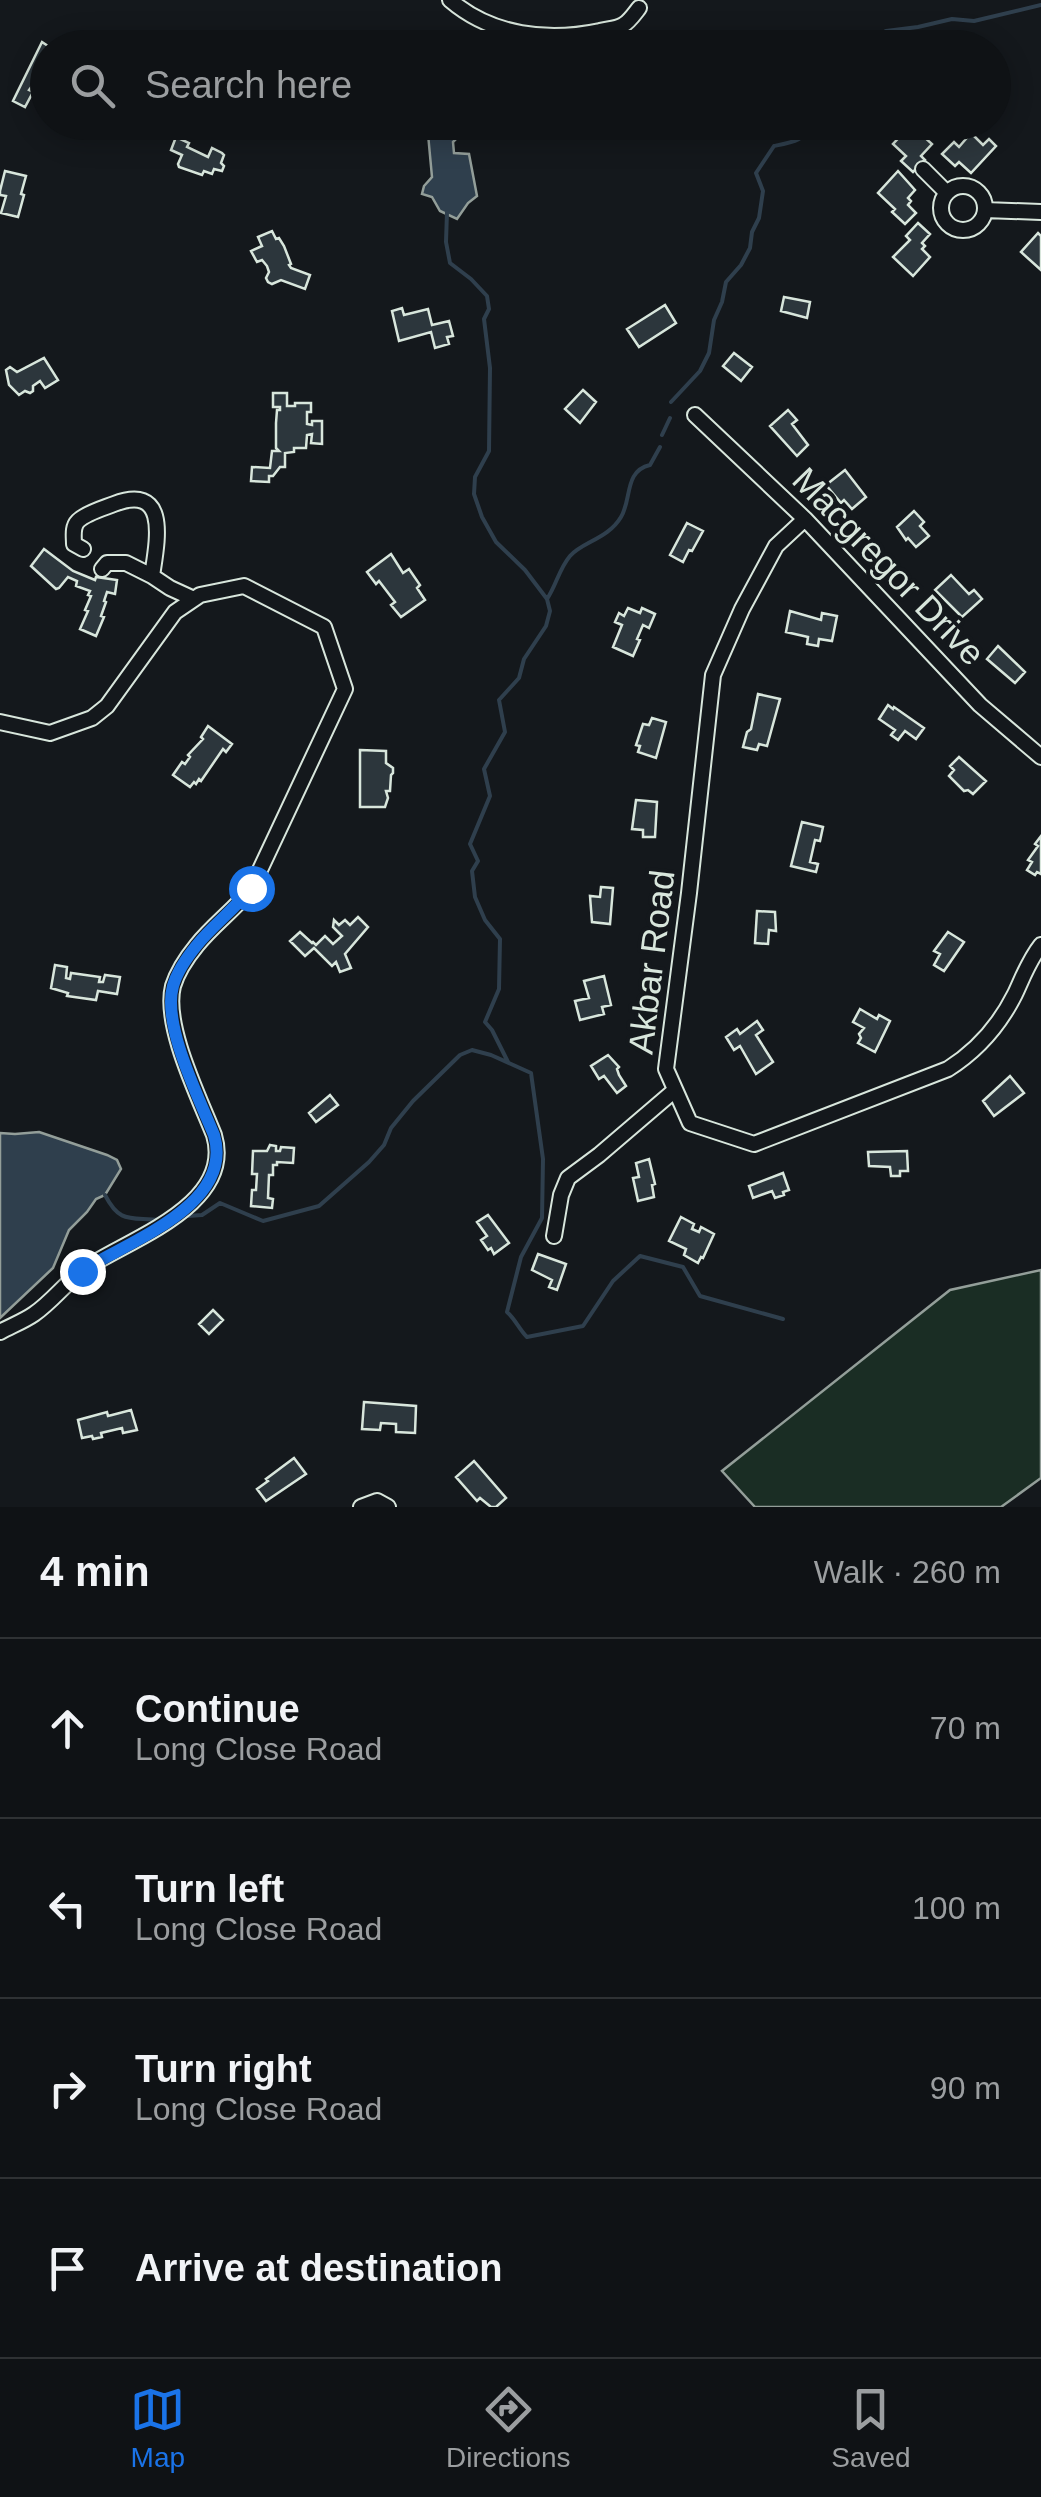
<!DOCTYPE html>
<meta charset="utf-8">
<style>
:root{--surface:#0f1215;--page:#1d2022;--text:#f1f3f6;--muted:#9b9ea0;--line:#2f3234;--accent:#1a73e8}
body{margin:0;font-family:Arial,sans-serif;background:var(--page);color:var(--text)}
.stop{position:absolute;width:30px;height:30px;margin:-22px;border:8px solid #1a73e8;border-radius:50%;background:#fff}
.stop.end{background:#1a73e8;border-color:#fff;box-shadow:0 2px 10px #0008}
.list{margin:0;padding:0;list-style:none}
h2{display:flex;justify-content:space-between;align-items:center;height:130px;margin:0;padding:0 40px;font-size:42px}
h2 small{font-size:32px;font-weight:400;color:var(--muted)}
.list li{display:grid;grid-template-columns:65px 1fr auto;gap:30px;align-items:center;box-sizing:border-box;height:180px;padding:0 40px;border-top:2px solid var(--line)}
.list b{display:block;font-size:38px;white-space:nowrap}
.list p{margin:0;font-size:32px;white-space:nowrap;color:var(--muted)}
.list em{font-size:32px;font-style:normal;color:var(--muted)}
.icon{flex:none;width:55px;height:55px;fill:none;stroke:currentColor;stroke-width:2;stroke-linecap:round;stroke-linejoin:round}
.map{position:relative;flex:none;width:1041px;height:1507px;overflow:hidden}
.search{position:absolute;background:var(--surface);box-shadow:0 5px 25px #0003;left:30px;right:30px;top:30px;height:110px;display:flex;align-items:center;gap:25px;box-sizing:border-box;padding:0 35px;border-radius:55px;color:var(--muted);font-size:38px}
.sheet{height:850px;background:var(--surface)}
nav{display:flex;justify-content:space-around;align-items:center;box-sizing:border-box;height:140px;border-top:2px solid var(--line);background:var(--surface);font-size:28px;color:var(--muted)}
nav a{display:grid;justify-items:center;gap:5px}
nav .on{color:var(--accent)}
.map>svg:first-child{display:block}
.green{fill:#1a2d24;stroke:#939e99;stroke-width:2.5}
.water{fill:#2f3f4d;stroke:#939e99;stroke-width:2.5}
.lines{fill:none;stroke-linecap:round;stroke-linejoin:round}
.stream{stroke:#2f3f4d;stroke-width:4}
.building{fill:#2c363c;stroke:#d8e6dc;stroke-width:2.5}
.minor-casing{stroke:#d8e6dc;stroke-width:18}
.minor{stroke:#14181c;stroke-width:14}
.route{stroke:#1a73e8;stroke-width:12}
.labels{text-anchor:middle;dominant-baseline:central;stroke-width:8;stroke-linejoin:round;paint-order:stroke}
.street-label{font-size:35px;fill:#d8e6dc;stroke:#14181c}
</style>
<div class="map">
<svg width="1041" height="1507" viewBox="0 0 1041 1507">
<rect width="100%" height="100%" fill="#14181c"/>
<path class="green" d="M1041,1270V1478L1001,1507H755L722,1471L950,1290Z"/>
<path class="water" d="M427,123H458L461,134L453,142L454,153L469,154L477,196L468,203L457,219L440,211L432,197L422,194L424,186L432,177Z
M39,1132L107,1155L117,1160L121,1169L105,1195L96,1199L87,1212L69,1230L53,1268L0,1318V1133L15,1134Z"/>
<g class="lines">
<path class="stream" d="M861,48L886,31L918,27L952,19L974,21L1041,5
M447,212L446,242L450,263L471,279L487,296L489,309L484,319L490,368L489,451L475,477L474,494L482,517L496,542L525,570L547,599L550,611L546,626L524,659L519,678L499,700L505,732L484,769L490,796L470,844L478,861L472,871L475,897L485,920L500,939L499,989L485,1022L492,1030L508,1062
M671,402L700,371L709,353L714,320L722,302L726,282L741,265L750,248L752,232L759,218L763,191L756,173L774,146C795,142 803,141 815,122
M662,435L670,418
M547,599C556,586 559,569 570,556C582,542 608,539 621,517C632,499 624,471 650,465L660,447
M105,1195C120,1224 130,1217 159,1220
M188,1216L202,1215L220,1203L263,1221L319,1206L369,1162L384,1145L391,1128L413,1101L460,1055L472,1050L491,1055L531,1073L543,1159L542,1218L521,1257L507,1312C516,1320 519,1329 527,1337L583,1326L613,1281L640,1256L683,1267L700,1296L783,1319"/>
</g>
<path class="building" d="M42,42L51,48H48V93L32,86L29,90L33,92L25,107L13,101Z
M540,122H595L596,125L573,126V135H563V126L540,128Z
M911,125L932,144L921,156L925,160L913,172L901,161L906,156L893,144Z
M971,133L983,145L989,139L996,146L971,173L959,162L955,166L942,154L954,142L959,147Z
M176,137L189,143L187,147L208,157L212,148L222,153L224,155L221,163L224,166L222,171L214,169L212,174L204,171L202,175L179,167L178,164L182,155L171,150Z
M5,171L26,176L21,194L24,195L18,217L1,213L6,196L0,195V191Z
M898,171L915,190L908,198L911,201L908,205L916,213L905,224L892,212L895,209L878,193Z
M918,223L930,234L922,243L925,246L922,249L930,257L913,276L893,257L910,240L906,236Z
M272,231L276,239L279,238L284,246L291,264L289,265L291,268L310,275L305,289L281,280L272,284L268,282L266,278L269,272L267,266L262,260L257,262L251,251L262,246L258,237Z
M1038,233L1041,236V270L1021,252Z
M784,297L810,302L807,318L781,311Z
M665,305L676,323L639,347L627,329Z
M402,308L404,315L428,309L432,325L449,321L453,336L447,337L449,344L435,348L431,332L399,341L392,311Z
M734,353L752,367L741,381L723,366Z
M44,358L58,380L45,388L40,381L33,386V391L30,393L25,391L19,395L9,385L6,370L10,367L17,372Z
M583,390L596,402L580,423L565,409Z
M273,393H287V406H295V403H311V412H307V424L312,425V421H322V444L311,443L312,434L307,435L306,448H294V452L285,453V467H280L273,476H269V482L251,481L252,467L270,468L272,451H279L276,448V423L277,410H280V407H273Z
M788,410L797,420L792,424L808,445L797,456L770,426Z
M845,470L866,497L852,509L844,500L841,503L826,485Z
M914,511L924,522L920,526L929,536L916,547L908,538L906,540L897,527Z
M687,523L703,531L692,551L689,550L683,562L670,555Z
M44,549L73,571L95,580L96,577L117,580L115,594L107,592L104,601L106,602L101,616L104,617L96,636L80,629L88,611L85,610L91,596L88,595L90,591L76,586L77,581L68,577L59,588L56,589L31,566Z
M391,554L403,573L409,569L420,585L417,588L425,600L401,617L391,605L395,602L379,581L376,584L367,572Z
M951,575L969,594L974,590L982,599L962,617L935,590Z
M628,608L640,613L642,608L655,614L649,628L643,625L637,639L640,640L633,656L613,647L622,625L615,622L619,613L624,616Z
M790,611L821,620L822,613L837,616L832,641L819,639L818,646L807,644L808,637L786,632Z
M998,646L1025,672L1015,683L987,659Z
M758,694L780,699L767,746L759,744L757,750L743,747L747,732L751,729Z
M888,705L893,709L894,707L924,728L916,739L905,731L898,740L891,735L895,730L879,719Z
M652,718L666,722L656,758L638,752L640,746L636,745L643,724L649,725Z
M208,726L232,744L226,752L223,749L201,781L199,779L196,784L194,782L190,787L173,775L182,762L185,764L190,757L188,755L203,739L201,737Z
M360,750L386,751V763L393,768V773L391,775L390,791H386L388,798L385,807H360Z
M959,757L986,781L973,794L968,790L964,791L949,776L954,770L950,766Z
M636,800L657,802L655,837H643V830L632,829Z
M802,822L823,827L820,841L815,840L810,862L818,864L816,872L791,866Z
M1041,836V874L1037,872L1035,875L1027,870L1032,862L1028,860L1038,846L1035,844Z
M601,887L613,888L610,924L592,922L590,896L600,897Z
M757,911L775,912L776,931L769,930L768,944L755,943Z
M358,917L368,927L345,954L351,968L340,972L336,962L332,966L314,948L305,956L290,941L300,932L312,943L313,942L316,945L325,936L333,944L342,936L333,927L334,920L339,925L345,920L350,925Z
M948,932L964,942L944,971L934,965L940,954L934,951Z
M55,965L67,967L66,978L70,979L71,973L100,977L99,982H103L105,975L120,977L117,994L98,991L96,1000L67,996L68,993L51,988Z
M604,976L611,1005L602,1007L604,1014L580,1020L575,1001L589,998L584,981Z
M860,1009L877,1019L879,1015L890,1021L875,1052L858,1043L861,1038L859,1034L864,1028L853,1022Z
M757,1021L763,1030L756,1035L773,1062L756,1074L740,1046L734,1050L726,1037L737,1029L740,1034Z
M608,1055L619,1067L617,1069L619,1075L626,1086L617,1093L604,1076L599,1079L591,1066Z
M1010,1076L1024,1093L994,1116L983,1101Z
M330,1095L338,1105L316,1122L309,1113Z
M270,1145L276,1146V1151H280L281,1147L294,1148L293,1163L277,1162V1165H273V1175H269L268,1198L273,1199L272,1208L251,1206L252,1190H256L257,1174H252L253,1151H267Z
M907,1151L908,1171H900V1176H891L890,1167L869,1166L868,1152Z
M649,1159L655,1184L652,1185L654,1197L638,1201L633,1178L639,1177L636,1163Z
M783,1173L789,1190L783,1192L784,1195L775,1198L772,1191L753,1198L749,1186Z
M488,1215L509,1243L494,1254L491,1248L488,1250L481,1240L487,1236L477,1222Z
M681,1217L694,1224L692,1229L699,1232L701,1227L714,1234L703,1258L701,1257L698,1263L684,1255L686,1249L669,1241Z
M538,1254L566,1264L557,1290L549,1287L552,1280L532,1270Z
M213,1310L223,1320L209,1334L199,1324Z
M364,1402L416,1406L415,1433L396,1432V1424L381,1423L380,1430L362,1429Z
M131,1410L137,1430L123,1433L122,1428L101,1433L102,1437L93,1439L92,1436L82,1438L78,1420L107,1412L108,1416L112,1415Z
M294,1458L306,1474L266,1501L257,1489L268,1481L266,1479Z
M474,1461L506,1498L496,1507H491L480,1498L477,1501L456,1477Z"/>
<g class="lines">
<g class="minor-casing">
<path id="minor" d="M450,0C492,36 548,42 600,31C607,29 617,29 623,25C629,22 635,13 639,8
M923,169L947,193
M941 208a22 22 0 1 1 44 0a22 22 0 1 1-44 0Z
M985,210L1041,212
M695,415L805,519L980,705L1041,757
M805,519L776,546L742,609L713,675L689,893L666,1069L690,1123L754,1144L948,1069C978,1050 999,1026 1015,994C1023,977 1029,960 1041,945
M83,549L74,544C74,537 72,527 78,521C86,513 104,508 114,504C170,483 157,542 152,576L170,588L194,599
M102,569L107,563H126L152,576
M0,722L50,733L92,718L107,706L175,612L200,595L244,586L324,627L345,689L251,889C235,909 213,925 197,945C188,956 177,973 173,986C163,1025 199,1097 214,1135C235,1205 129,1239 86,1268C67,1281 53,1301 34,1314C24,1321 11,1326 0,1332
M554,1236L561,1195L568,1178L599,1155L675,1090
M361,1507L377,1501L388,1507"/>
</g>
<use href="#minor" class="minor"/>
</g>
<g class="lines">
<path class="route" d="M82,1271C127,1242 235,1205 214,1135C199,1098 162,1025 173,986C177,972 188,956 197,945C213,925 235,909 251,888"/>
</g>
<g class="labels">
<g class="street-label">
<text transform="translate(889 566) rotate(46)">Macgregor Drive</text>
<text transform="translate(651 962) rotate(-83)">Akbar Road</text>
</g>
</g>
</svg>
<div class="stop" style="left:251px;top:888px"></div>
<div class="stop end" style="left:82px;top:1271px"></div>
<div class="search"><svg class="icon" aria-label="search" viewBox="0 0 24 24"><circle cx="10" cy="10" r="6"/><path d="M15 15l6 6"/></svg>Search here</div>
</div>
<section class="sheet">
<h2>4 min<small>Walk · 260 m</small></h2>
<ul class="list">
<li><svg class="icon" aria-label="ahead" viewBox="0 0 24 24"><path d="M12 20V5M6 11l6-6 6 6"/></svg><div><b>Continue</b><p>Long Close Road</p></div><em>70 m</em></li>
<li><svg class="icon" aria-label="left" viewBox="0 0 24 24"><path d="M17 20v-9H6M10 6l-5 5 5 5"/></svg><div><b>Turn left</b><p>Long Close Road</p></div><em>100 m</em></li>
<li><svg class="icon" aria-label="right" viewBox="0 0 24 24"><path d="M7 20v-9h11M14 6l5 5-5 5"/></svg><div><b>Turn right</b><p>Long Close Road</p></div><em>90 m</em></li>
<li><svg class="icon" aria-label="arrive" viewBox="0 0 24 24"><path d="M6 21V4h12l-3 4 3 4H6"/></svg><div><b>Arrive at destination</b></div></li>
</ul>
</section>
<nav>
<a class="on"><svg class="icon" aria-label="map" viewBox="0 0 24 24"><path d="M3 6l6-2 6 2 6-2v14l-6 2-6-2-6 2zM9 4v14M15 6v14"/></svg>Map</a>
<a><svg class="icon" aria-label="directions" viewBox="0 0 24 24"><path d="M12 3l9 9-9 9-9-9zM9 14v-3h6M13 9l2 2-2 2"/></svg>Directions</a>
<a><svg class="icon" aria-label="saved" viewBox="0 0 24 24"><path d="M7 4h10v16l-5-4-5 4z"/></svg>Saved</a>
</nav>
